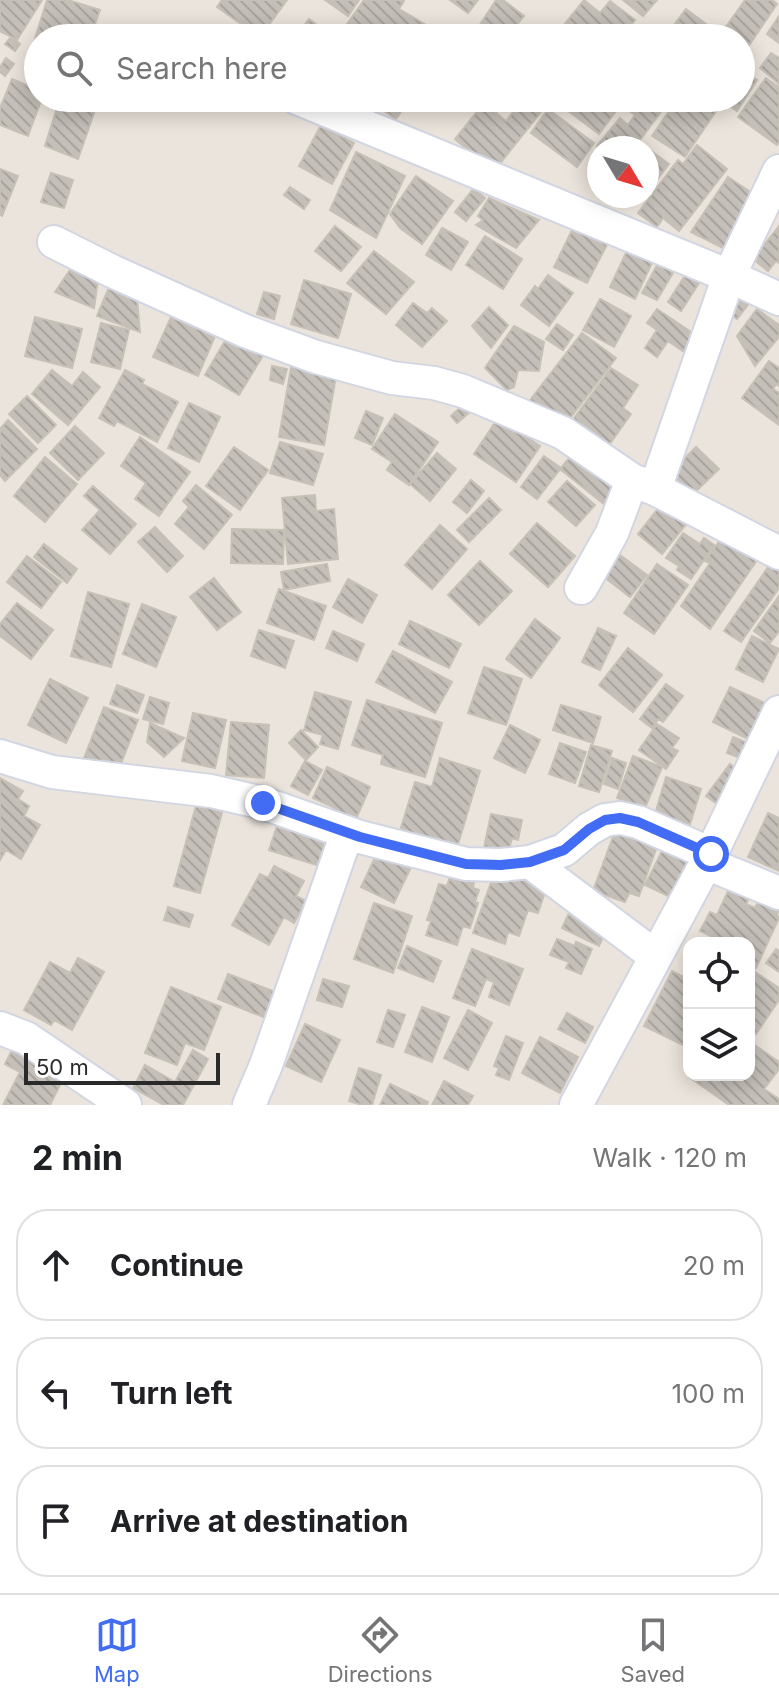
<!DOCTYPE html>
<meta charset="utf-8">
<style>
:root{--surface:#fff;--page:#f2f2f2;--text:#202124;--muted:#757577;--line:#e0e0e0;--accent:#416cf3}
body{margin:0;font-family:Inter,sans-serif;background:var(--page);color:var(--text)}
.controls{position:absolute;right:24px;bottom:24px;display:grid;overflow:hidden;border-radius:16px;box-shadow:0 4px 20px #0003}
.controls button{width:72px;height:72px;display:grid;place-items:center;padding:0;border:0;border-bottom:2px solid var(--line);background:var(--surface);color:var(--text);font:40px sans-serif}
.compass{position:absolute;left:587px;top:136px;width:72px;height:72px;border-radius:50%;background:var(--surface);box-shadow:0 4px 20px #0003;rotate:128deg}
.scale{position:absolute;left:24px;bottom:20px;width:196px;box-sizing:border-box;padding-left:8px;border:4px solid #2a2a2a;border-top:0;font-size:22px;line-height:28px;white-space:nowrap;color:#2a2a2a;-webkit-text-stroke:6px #fff;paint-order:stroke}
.stop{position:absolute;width:24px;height:24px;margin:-18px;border:6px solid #416cf3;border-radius:50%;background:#fff}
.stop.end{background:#416cf3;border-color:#fff;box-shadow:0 2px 8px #0008}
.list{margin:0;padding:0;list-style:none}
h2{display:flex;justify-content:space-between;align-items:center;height:104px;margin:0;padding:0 32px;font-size:34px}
h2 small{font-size:26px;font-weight:400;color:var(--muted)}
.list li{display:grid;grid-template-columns:52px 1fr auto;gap:24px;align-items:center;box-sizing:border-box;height:112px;margin:0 16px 16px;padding:0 16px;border:2px solid var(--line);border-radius:32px}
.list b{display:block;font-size:30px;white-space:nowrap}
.list em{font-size:26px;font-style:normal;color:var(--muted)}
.icon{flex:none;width:44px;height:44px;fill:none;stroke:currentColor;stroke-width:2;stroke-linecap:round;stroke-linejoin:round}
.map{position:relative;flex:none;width:779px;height:1105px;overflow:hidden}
.search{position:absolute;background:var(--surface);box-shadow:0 4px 20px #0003;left:24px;right:24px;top:24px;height:88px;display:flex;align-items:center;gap:20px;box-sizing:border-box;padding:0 28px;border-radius:44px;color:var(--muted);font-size:30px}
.sheet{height:488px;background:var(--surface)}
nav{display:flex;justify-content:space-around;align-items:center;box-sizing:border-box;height:112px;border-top:2px solid var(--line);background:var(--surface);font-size:22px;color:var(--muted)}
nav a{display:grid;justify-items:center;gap:4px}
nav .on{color:var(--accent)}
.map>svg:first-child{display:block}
.building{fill:url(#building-back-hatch);stroke:#c7c0b6;stroke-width:2}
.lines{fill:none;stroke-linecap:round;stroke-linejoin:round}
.minor-casing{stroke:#d2d6e2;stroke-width:36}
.minor{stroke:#fff;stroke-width:32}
.route{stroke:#416cf3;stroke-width:10}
</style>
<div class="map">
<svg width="779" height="1105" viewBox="0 0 779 1105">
<defs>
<pattern id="building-back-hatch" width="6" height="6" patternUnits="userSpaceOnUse" patternTransform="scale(2)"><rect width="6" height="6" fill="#c4bfb8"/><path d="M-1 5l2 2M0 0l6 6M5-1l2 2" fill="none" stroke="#a9a49e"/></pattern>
</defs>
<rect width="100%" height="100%" fill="#ebe4dc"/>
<path class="building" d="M0,0H42L17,40L0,31Z
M47,0H68L100,10L90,38H38V46L33,45Z
M222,0H287L260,37L217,7Z
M325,0H359L348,16Z
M364,0H402L404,1L399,9L447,37L393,38L389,36L387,38H339L338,37Z
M450,0H478L468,13Z
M496,0H503L524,16L506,38H473L472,37Z
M584,0L600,13L610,1L635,20L632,24L651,38H568L560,30Z
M623,0H657L643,16Z
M745,0H772L777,4L741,57V38H718Z
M686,9L714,30L709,38H668L666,36Z
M779,16V43L767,34Z
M309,19L335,38H277L285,26L297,35Z
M11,37L20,44L15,51L5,44Z
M771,53L779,58V84L760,68Z
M6,58L14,64L5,76L0,72V67Z
M741,69L757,80L737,111L719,98H741Z
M766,78L779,87V142L777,145L738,117Z
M12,79L31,87L34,79L38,80V98H42L28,136L0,125V108Z
M60,98L94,113L78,159L45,146Z
M365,98H410L396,119Z
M455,98H478L469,109Z
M524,98L541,112L494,171L455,139L484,103L506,121Z
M551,98H600L616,111L599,134Z
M610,98H656L666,105L634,148H599L597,146L620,118L628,125L635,115Z
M678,98H697L716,111L685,157L652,136Z
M548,109L594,143L577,167L531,133Z
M321,125L354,143L332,184L299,166Z
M643,145L669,164L649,190L647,189V148H640Z
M697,145L727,169L679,231L663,218L657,227L638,213L678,160L683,164Z
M356,152L405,176L376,238L330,210Z
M0,169L18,176L2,216L0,215Z
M51,173L73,180L64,208L41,202Z
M416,176L453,201L422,244L400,228L390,214Z
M728,177L758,197L727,250L691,232Z
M290,187L310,200L304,209L284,195Z
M474,188L485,198L466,221L455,212Z
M489,198L539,220L516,248L476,225L483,220L478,216Z
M576,222L610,239L587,283L554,267Z
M335,226L361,247L341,271L315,251Z
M779,226V263L776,261L768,271L753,259Z
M442,228L468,242L451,270L426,255Z
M485,236L522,259L503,289L466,265Z
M633,238L658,250L635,299L610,287Z
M374,251L414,282L386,314L347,283Z
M662,256L677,266L657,300L642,293Z
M70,270L98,280L94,308L55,292Z
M688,271L701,280L681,311L668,302Z
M548,275L573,293L549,326L521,305L535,286L538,289Z
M304,280L351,294L338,338L291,324Z
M110,285L137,299L140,332L97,316Z
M264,292L280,296L274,319L257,314Z
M739,292L751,301L737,319L724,311Z
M600,299L631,316L614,347L583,330Z
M413,303L427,313L432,308L447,321L422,347L396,325Z
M489,307L508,325L491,348L472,326Z
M657,309L694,334L683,351L668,341L657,357L645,348L657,330L647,323Z
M757,309L779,325V337L755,366L737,336Z
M35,317L82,329L72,368L25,356Z
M171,317L215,336L198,376L153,357Z
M101,323L129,330L120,369L91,362Z
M557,324L573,335L563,350L546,339Z
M514,326L544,342L539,371L518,370L514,387L507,390L485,368Z
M232,329L267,349L239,395L205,375Z
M582,333L616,358L561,430L527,404Z
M769,361L779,368V386L776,384L773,389L779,393V425L742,398Z
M292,362L337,370L324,445L279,437Z
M272,366L287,369L283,384L270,380Z
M611,368L638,385L623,408L631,414L607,448L569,425Z
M52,370L72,386L83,372L100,387L68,425L32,394Z
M125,370L144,380L142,384L178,402L157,442L117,421L114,426L99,418Z
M27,396L56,425L38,443L9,414Z
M189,403L220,417L199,462L168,448Z
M464,404L471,411L457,423L451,416Z
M366,411L383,418L372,445L355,438Z
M395,414L438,442L409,485L387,470L392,462L372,449Z
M498,418L540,446L516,482L474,454Z
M8,420L37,449L5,481L0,475V429Z
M75,426L104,453L78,480L50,453Z
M140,437L190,472L159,516L135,499L146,483L121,466Z
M280,442L323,454L313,485L270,473Z
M234,447L268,470L240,510L206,486Z
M696,447L719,469L692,495L670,473Z
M576,450L620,484L604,504L560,469Z
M437,453L456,469L430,501L410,484Z
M544,456L561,468L537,499L521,487Z
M45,457L77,484L45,522L14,496Z
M471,480L484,491L467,513L453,502Z
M567,481L595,505L576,526L548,502Z
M196,485L232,515L204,549L175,524L189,507L183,501Z
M93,486L136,524L110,554L82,530L100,510L84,496Z
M315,495L316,511L334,509L338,559L288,564L282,498Z
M667,497L692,517L662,554L638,534Z
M489,498L501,510L469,542L457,530Z
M537,523L575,556L548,587L510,554Z
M440,525L467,549L432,589L405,565Z
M155,527L183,556L167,572L138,542Z
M232,529L284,530L283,564L231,563Z
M683,533L700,544L704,538L714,545L691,579L677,570L679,566L666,558Z
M723,536L759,557L710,629L681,606L710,563L705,561Z
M44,544L77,569L67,583L34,557Z
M620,555L647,575L630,597L603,576Z
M27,556L61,582L41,608L7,582Z
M775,557L779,560V588L741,642L724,631Z
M480,561L512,591L479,625L448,595Z
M327,564L330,581L284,590L281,572Z
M657,564L688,585L654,634L624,613Z
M214,578L241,612L217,630L190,597Z
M348,579L377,595L362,623L333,607Z
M279,589L326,606L314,640L267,623Z
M88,592L129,604L111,667L71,656Z
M779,596V631L770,643L754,631Z
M17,603L53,630L31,659L0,636V624Z
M142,604L176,617L156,667L123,654Z
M535,619L560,638L531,678L506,659Z
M410,621L461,644L449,668L399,644Z
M598,628L616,636L600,670L582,662Z
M259,630L294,641L285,668L251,656Z
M333,631L364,644L357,661L326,648Z
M752,636L779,649L763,682L736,669Z
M628,648L662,675L633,712L599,685Z
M393,651L452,682L435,713L376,682Z
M484,667L522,679L506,725L468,713Z
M50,679L88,698L66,743L28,725Z
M666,684L683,696L663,722L658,719L652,728L640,719Z
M117,685L144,695L137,713L110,704Z
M730,687L769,705L752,741L713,722Z
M315,692L351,702L338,749L320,744L323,735L304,730Z
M150,697L169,703L163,724L143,719Z
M367,700L442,723L425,777L381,764L383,755L352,745Z
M561,705L601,717L593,743L553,730Z
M104,707L138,720L118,771L84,758Z
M193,713L226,720L215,768L182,761Z
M231,722L269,725L264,778L226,775Z
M150,723L184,738L164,757L147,742Z
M657,724L679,738L672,748L678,751L666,769L639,750Z
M510,725L540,740L525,773L494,758Z
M301,730L318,747L306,760L289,743Z
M733,737L748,743L743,759L727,753Z
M560,743L586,752L575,783L549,774Z
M591,745L612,751L599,792L579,786Z
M633,756L662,767L645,808L617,798Z
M440,758L480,771L456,851L399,834L415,782L432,787Z
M612,758L626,763L618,789L604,784Z
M305,761L322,770L308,795L291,786Z
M730,764L746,777L723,808L706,796Z
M327,767L370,787L355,821L332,812L333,807L313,798Z
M666,777L701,789L690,824L655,814Z
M0,778L23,791L18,799L29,806L24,816L40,825L21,859L6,850L0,860Z
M197,802L223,809L200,893L174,886Z
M768,813L779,818V871L748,857Z
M491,814L522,820L518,840L512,838L508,853L484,848Z
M280,817L337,835L326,868L269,850Z
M617,826L659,841L639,896L629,893L625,902L593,891Z
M666,843L704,861L683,903L645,885Z
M380,847L413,863L394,903L361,887Z
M274,866L304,881L296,896L306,901L294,923L284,917L269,945L232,925L260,874L268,878Z
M451,874L474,882L473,888L479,890L475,902L478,903L470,928L463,926L457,945L426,935L431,921L427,920L439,884L447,886Z
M494,874H510L537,883L536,889L545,892L538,913L528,910L519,936L508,932L505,944L473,933Z
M729,889L749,898L746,904L755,908L758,902L778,911L777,915L779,918L756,968L749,965V943H726L700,931L710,912L717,915Z
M374,903L412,916L393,973L354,959Z
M168,907L193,915L189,927L164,920Z
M569,913L606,931L599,946L562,928Z
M557,939L575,946L576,942L592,949L581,974L566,968L569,962L550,955Z
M407,946L441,961L433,982L398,968Z
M472,949L523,969L509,1005L489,997L494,982L486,979L475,1006L453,998Z
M776,949L779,951V972L766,963Z
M78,958L104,972L72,1030L54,1020L51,1025L24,1010L50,962L70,973Z
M672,971L689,980V1048L644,1026Z
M755,972L779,988V1000L756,1034L749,1030V982Z
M228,974L286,996L276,1022L218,999Z
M323,979L349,986L342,1007L317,1000Z
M171,987L221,1007L204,1050L185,1043L177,1065L145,1053Z
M422,1007L449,1017L432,1062L405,1052Z
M388,1010L405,1015L393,1047L377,1042Z
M468,1010L492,1023L468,1070L444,1058Z
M567,1013L593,1027L585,1043L558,1029Z
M305,1024L340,1040L321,1082L286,1066Z
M506,1036L523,1043L509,1080L496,1075L499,1068L494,1066Z
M540,1037L578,1057L560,1093L522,1073Z
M749,1041L779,1062V1069L764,1089L779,1099V1105H729L689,1077L690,1075H749Z
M15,1044L38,1056L34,1064L63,1079L50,1105H3L20,1072L5,1064Z
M193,1050L208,1059L183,1105H164L133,1088L145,1065L175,1082Z
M359,1068L381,1075L372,1105H362L349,1101Z
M444,1081L473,1096L468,1105H432Z
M390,1084L428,1102L427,1105H380Z"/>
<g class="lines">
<g class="minor-casing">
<path id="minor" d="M297,98L729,276L779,299
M54,242L114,272L245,331L316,357L392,378L434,383L463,391L563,433L632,480L655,489L779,553
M655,489L729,276L779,171
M581,588L612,533L632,480
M0,756L52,772L211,791L263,803L360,837L466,864L501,865L530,862L564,850L589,829L605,820L620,818L638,822L711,854
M530,862L655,956
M706,863L779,893
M0,1028L26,1038L125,1105
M249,1105L266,1065L347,833
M576,1105L711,854L779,712"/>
</g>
<use href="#minor" class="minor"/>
</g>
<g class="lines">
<path class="route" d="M263,803L360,837L466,864L501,865L530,862L564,850L589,829L605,820L620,818L638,822L711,854"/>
</g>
</svg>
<div class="controls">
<button><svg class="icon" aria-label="locate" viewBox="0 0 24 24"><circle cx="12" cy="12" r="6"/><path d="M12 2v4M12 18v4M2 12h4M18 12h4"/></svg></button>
<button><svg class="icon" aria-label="layers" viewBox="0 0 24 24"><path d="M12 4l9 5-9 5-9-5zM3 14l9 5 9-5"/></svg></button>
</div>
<svg class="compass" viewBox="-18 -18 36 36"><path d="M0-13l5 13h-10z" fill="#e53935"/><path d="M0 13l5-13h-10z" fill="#757577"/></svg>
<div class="scale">50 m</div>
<div class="stop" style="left:711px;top:854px"></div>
<div class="stop end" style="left:263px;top:803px"></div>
<div class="search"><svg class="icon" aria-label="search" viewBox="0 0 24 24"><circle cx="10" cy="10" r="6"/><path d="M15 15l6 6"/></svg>Search here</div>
</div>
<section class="sheet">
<h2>2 min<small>Walk · 120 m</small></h2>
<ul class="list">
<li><svg class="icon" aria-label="ahead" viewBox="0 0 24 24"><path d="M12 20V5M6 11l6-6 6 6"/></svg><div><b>Continue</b></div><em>20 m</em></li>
<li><svg class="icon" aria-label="left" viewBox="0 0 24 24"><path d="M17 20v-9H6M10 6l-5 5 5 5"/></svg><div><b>Turn left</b></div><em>100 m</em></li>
<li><svg class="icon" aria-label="arrive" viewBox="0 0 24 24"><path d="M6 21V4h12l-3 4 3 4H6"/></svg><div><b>Arrive at destination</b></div></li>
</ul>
</section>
<nav>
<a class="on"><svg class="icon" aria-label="map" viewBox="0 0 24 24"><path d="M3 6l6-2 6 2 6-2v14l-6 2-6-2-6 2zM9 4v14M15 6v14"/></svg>Map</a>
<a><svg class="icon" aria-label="directions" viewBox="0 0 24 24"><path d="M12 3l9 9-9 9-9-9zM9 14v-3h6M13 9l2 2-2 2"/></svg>Directions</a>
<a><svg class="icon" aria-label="saved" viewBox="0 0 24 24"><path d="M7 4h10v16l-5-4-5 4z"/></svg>Saved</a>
</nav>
